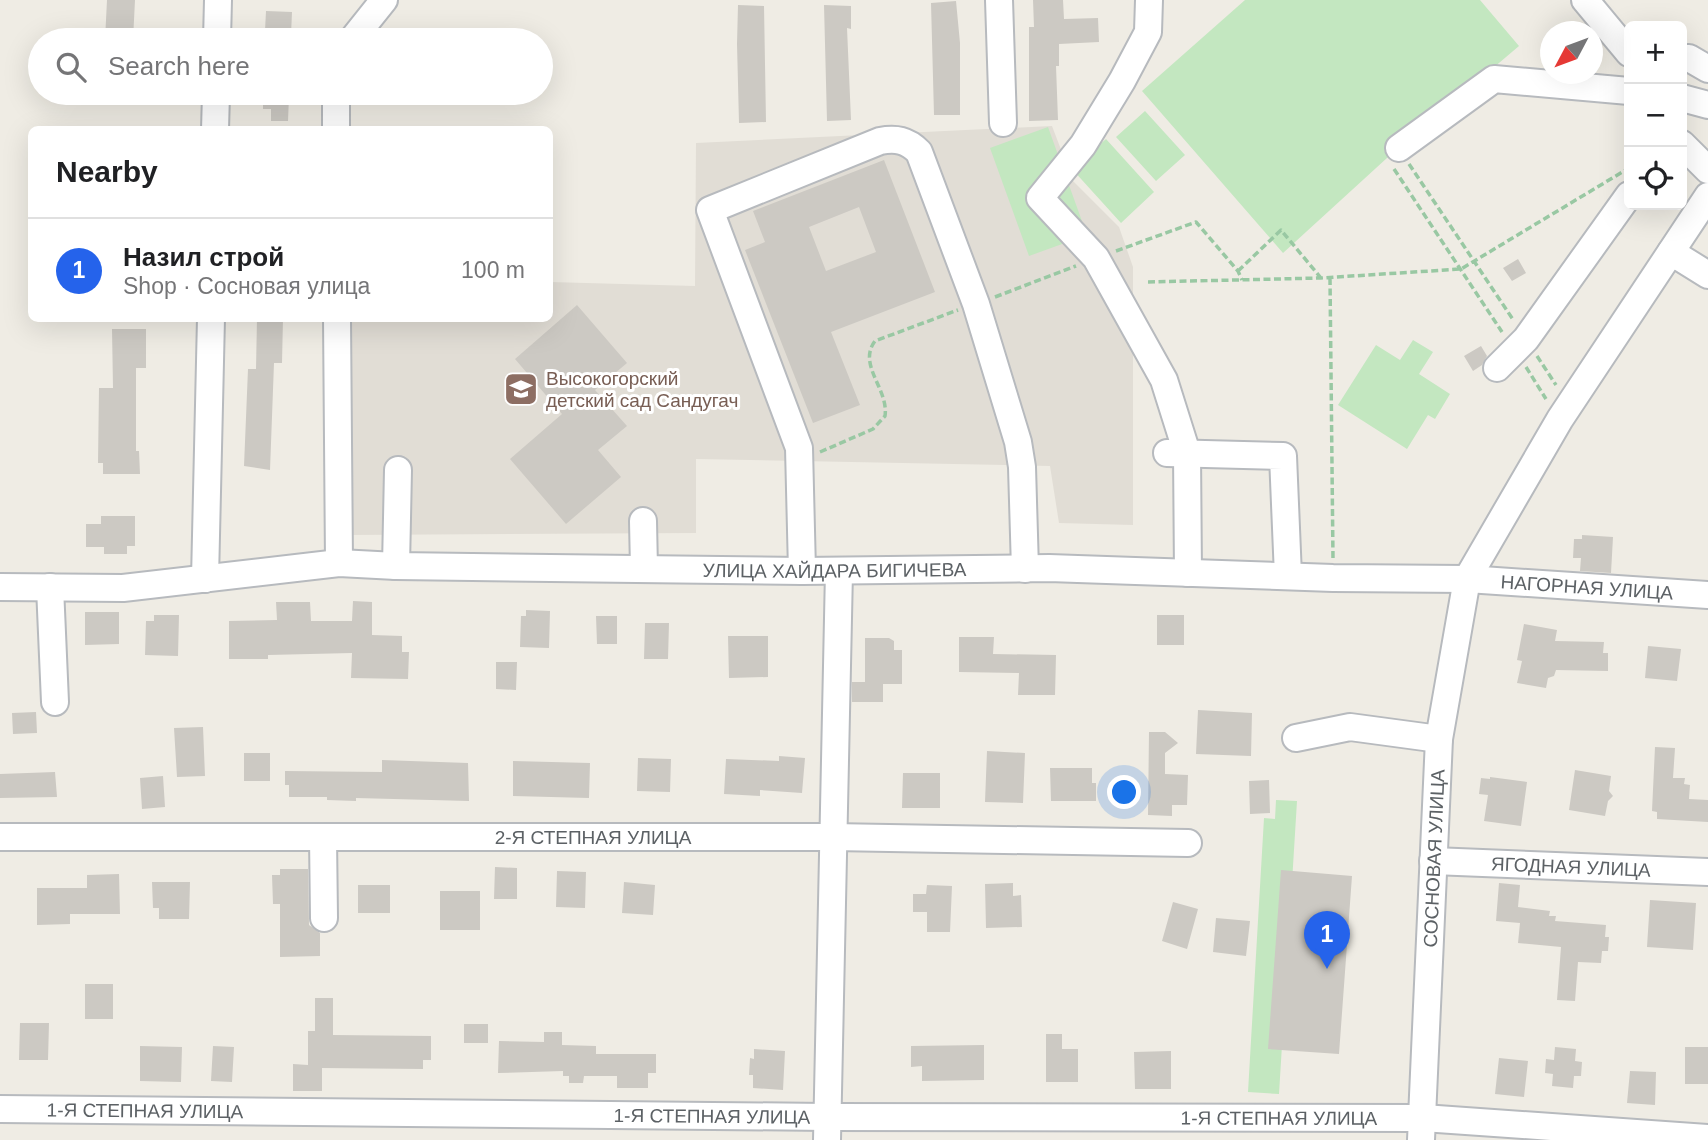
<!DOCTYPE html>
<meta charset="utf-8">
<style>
:root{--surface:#fff;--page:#f2f2f2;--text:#202124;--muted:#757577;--line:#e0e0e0;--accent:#2563eb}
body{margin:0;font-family:Arial,sans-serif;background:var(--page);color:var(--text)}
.controls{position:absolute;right:21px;top:21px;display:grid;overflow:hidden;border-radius:10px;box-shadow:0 7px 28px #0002}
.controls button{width:63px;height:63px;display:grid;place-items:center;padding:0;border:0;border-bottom:2px solid var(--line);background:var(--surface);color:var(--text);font:35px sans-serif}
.compass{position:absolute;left:1540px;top:21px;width:63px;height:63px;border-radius:50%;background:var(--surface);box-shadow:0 7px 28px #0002;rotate:229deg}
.you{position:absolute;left:1125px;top:793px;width:24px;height:24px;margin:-18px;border:5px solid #fff;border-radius:50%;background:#1a73e8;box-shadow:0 0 0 10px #1a73e833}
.badge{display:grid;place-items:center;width:46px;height:46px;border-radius:50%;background:var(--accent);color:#fff;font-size:23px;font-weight:700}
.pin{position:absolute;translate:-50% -58px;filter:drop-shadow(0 2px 4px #0008)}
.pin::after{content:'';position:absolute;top:37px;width:24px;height:21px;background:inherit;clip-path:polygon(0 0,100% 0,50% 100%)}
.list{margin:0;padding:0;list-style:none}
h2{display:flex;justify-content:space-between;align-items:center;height:91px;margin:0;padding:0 28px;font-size:30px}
h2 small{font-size:23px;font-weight:400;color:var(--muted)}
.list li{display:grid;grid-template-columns:46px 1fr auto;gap:21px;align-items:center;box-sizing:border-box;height:105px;padding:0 28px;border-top:2px solid var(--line)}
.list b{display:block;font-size:26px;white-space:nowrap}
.list p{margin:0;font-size:23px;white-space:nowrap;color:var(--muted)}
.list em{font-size:23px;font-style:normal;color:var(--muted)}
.icon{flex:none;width:38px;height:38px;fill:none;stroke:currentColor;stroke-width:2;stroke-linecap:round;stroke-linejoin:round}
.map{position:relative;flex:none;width:1708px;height:1140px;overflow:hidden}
.search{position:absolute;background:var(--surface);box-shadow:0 7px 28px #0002;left:28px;top:28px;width:525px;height:77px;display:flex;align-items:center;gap:18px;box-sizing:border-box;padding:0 24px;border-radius:38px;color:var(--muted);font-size:26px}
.panel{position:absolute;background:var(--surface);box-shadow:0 7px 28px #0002;left:28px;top:126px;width:525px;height:196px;border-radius:10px}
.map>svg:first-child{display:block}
.education{fill:#e1ddd5}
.green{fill:#c3e7c0}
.building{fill:#ccc9c3;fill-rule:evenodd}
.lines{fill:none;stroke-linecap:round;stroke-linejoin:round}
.minor-casing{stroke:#b7babe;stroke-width:30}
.path{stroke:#99c8a3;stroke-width:3.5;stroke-dasharray:7 3.5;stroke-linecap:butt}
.minor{stroke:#fff;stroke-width:26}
.labels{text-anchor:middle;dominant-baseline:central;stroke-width:6;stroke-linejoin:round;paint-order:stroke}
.education-label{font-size:19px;fill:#785e54;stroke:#fff;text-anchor:start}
.street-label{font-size:19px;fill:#5c6165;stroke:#fff}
</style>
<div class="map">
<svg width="1708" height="1140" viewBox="0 0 1708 1140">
<rect width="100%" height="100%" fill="#efece4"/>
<path class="education" d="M1052,126L1073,181L1119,227L1133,267V525L1059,523L1050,466L696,459V533L347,535V319L550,318V282L695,286L696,143Z"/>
<path class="green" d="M1245,0H1480L1519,46L1387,158L1283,253L1142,91Z
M1145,111L1185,155L1156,181L1116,137Z
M1048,127L1087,235L1029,256L990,148Z
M1106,139L1154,192L1121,223L1072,169Z
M1413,340L1433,352L1419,374L1450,394L1435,419L1428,415L1407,449L1338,405L1376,345L1400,360Z
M1276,800L1297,801L1279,1094L1248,1092L1264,818L1275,819Z"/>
<path class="building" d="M107,0H135L133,40H105Z
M1033,0H1063L1064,19L1098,18L1099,42L1059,44V66H1056L1058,120L1029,121V27H1034Z
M956,1L960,43V115H934L931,3Z
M738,5L764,6L766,122L739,123L737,44Z
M824,5L851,6V29L847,28L851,120L827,121Z
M266,11L292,12L291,35L273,34V31H265Z
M263,93H280V96H289L288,121H271V109H263Z
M884,160L935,292L831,332L860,405L813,423L745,250L765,242L753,211ZM859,207L876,252L826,271L809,227Z
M1518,259L1526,273L1512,281L1503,268Z
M577,305L627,363L595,390L627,426L598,450L621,477L566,524L510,459L562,414L515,359Z
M257,318H283L282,363H274L270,470L244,466L248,369H256Z
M112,329H146V368H136V451H139L140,474H103V463H98L99,388H113Z
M1481,346L1487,356L1482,365L1473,371L1464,356Z
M101,516H135V546H127V554H104V547H86V524H101Z
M1582,535L1613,537L1611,573L1580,571L1581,558H1573L1574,539H1582Z
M353,601L372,602V635L402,636V652H409L408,679L351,678L352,653L268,655V659H229V621L277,620L276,602H310L311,621H352Z
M526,610L550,611L549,648L520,647L521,616H526Z
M85,612H119V644L85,645Z
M154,615H179L178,656L145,655L146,621H154Z
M1157,615H1184V645H1157Z
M596,616H617V644H597Z
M645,623H669L668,659H644Z
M1524,624L1557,630L1555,641L1604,642L1603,653H1608V671L1556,670L1554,676L1548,678L1546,688L1517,683L1522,661L1517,660Z
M728,636H768V677L729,678Z
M959,637H994L993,654L1056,655L1055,695H1018L1019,673L959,672Z
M865,638H889L894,641V650H902V684H883V702H852V682H865Z
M1648,646L1681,649L1677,681L1645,678Z
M496,662H517L516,690L496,689Z
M1198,710L1252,713L1251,756L1196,754Z
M36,712L37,733L13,734L12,713Z
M203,727L205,776L177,777L174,728Z
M1149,732H1165L1178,743L1165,753V774L1188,775L1187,805H1172V816L1148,815Z
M1655,747L1675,748L1673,778H1685L1684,784L1690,785L1689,799L1708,800V822L1657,819V812L1652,811Z
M987,751L1025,753L1023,803L985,802Z
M244,753H270V781H244Z
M779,756L805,758L802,793L760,790V796L724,794L726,759L779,761Z
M638,758L671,759L670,792L637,791Z
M382,760L468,763L469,801L356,798V801L327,800V797H289V785H285V771L382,772Z
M513,761L590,763L589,798L513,796Z
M1050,768H1092V783H1096V801H1051Z
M1575,770L1611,776L1609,791L1613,796L1608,801L1605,816L1569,810Z
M55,772L57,797L0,798V774Z
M903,773H940V808H902Z
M163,776L165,807L142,809L140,778Z
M1490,777L1527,782L1521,826L1484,821L1488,795L1479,794L1481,778L1490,779Z
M1269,780L1270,813L1250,814L1249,781Z
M495,867L517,868V899H494Z
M280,869H308L309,925L320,933V956L280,957V904H273L272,875H280Z
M1281,870L1352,876L1339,1054L1268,1049Z
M557,871L586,872L585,908L556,907Z
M119,874L120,914H70V924L37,925V888H87V875Z
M152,882H190L189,919H159V908H153Z
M624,882L655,885L653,915L622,913Z
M1013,883V896L1021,895L1022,927L986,928L985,884Z
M1499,883L1520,885L1518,907L1550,911L1549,916H1556L1555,921L1606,925L1605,937H1609L1608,951H1602L1601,963L1578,962L1575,1001L1557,1000L1561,947L1518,943L1520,923L1496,921Z
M358,885H390V913H358Z
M927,885L952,886L950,932H927V912H913V894H926Z
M440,891H480V930H440Z
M1650,900L1696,903L1693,950L1647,947Z
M1173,902L1198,909L1187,949L1162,941Z
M1216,918L1250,921L1246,956L1213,952Z
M85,984H113V1019H85Z
M315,998H333V1035L431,1036V1060H423V1069L322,1068V1091H293V1064L308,1065V1031H315Z
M20,1023H49L48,1060H19Z
M464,1024H488V1043H464Z
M544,1032H562V1045L596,1046V1054H656V1073H648V1088H617V1076H584L583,1083H569V1076H563V1071L498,1073L499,1041L544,1042Z
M1046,1034H1062V1049H1078V1082H1046Z
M984,1045V1080L922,1081V1066L911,1067V1046Z
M140,1046L182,1047L181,1082L140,1081Z
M213,1046L234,1047L232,1082L211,1081Z
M1555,1047L1576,1049L1575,1061L1582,1062L1581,1076H1574L1573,1088L1552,1086L1553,1074L1545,1073L1546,1059L1554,1060Z
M1685,1047H1708V1084H1685Z
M754,1049L785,1051L783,1090L753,1088V1075H749L750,1058L754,1059Z
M1171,1051V1089H1135L1134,1052Z
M1499,1058L1528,1061L1524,1097L1495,1094Z
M1630,1071L1656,1072L1655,1105L1627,1103Z"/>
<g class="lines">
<g class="minor-casing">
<g id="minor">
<path d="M999,0L1003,123"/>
<path d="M1149,0L1148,32L1122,81L1083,145L1040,198L1096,258L1164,380L1187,453L1188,573"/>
<path d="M1585,0L1629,53"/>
<path d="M217,40L218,0"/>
<path d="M352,40L384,0"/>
<path d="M1682,58H1689L1708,69"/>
<path d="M336,93V130"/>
<path d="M1682,98L1708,105"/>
<path d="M215,130L216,93"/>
<path d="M1682,144L1708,170"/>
<path d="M1399,148L1494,79L1629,91"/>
<path d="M1671,252L1708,275"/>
<path d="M337,318L339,563"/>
<path d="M1497,368L1526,339L1629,195"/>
<path d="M1167,453L1283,456L1288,576"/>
<path d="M643,521L644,569"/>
<path d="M396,566L398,470"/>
<path d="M802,571L799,448L710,210L880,141C896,138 907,140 919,152L976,304L1018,442L1022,467L1025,569"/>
<path d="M205,579L211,318"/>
<path id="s1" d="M0,587L123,588L339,563L396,566L802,571L1049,568L1333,578L1467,579L1708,595"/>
<path d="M50,587L55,702"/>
<path d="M1296,738L1350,727L1439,739"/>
<path id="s2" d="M0,837H832L1188,843"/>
<path d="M323,837L324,918"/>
<path id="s3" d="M1433,861L1708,872"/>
<path id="s4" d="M0,1109L827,1117L1423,1118L1708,1138"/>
<path d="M827,1140L839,571"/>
<path id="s5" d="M1421,1140L1439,739L1467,579L1560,419L1708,196"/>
</g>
</g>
<path class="path" d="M1409,164L1514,321
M1394,169L1502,332
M1116,251L1196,222L1238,271L1242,280
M1238,271L1281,230L1321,278
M1330,278L1333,559
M1148,282L1321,278L1461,269L1629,168
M995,297L1076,266
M1537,356L1556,385
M1526,367L1546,399
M820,452L873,429L885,416C889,389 857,365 875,341L958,310"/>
<use href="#minor" class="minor"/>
</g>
<defs>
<g id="school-square" transform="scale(1.75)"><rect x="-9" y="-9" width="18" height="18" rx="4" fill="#8d6e63" stroke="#fff"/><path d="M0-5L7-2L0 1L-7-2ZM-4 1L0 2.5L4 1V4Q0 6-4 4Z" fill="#fff"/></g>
</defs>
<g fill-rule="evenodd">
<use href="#school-square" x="521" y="389"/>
</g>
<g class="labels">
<g class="education-label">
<text x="546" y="378">Высокогорский<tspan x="546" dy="22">детский сад Сандугач</tspan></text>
</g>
<g class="street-label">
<text stroke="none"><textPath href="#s1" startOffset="836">УЛИЦА ХАЙДАРА БИГИЧЕВА</textPath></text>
<text stroke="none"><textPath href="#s1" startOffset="1589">НАГОРНАЯ УЛИЦА</textPath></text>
<text stroke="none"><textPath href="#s2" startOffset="593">2-Я СТЕПНАЯ УЛИЦА</textPath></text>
<text stroke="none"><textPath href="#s5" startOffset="282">СОСНОВАЯ УЛИЦА</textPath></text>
<text stroke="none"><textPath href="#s3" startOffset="138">ЯГОДНАЯ УЛИЦА</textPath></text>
<text stroke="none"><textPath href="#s4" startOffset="145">1-Я СТЕПНАЯ УЛИЦА</textPath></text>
<text stroke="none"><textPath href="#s4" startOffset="712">1-Я СТЕПНАЯ УЛИЦА</textPath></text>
<text stroke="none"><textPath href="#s4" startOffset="1279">1-Я СТЕПНАЯ УЛИЦА</textPath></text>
</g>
</g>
</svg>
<div class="controls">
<button>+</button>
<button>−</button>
<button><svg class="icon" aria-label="locate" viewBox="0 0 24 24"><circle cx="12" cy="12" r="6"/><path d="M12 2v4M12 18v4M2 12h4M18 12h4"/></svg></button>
</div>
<svg class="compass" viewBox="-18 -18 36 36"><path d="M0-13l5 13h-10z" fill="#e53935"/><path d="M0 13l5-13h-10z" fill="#757577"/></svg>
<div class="you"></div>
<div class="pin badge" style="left:1327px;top:969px">1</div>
<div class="search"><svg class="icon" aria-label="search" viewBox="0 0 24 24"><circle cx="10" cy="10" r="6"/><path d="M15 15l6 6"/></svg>Search here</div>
<section class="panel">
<h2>Nearby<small></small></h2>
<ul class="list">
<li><span class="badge">1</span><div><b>Назил строй</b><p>Shop · Сосновая улица</p></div><em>100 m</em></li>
</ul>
</section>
</div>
